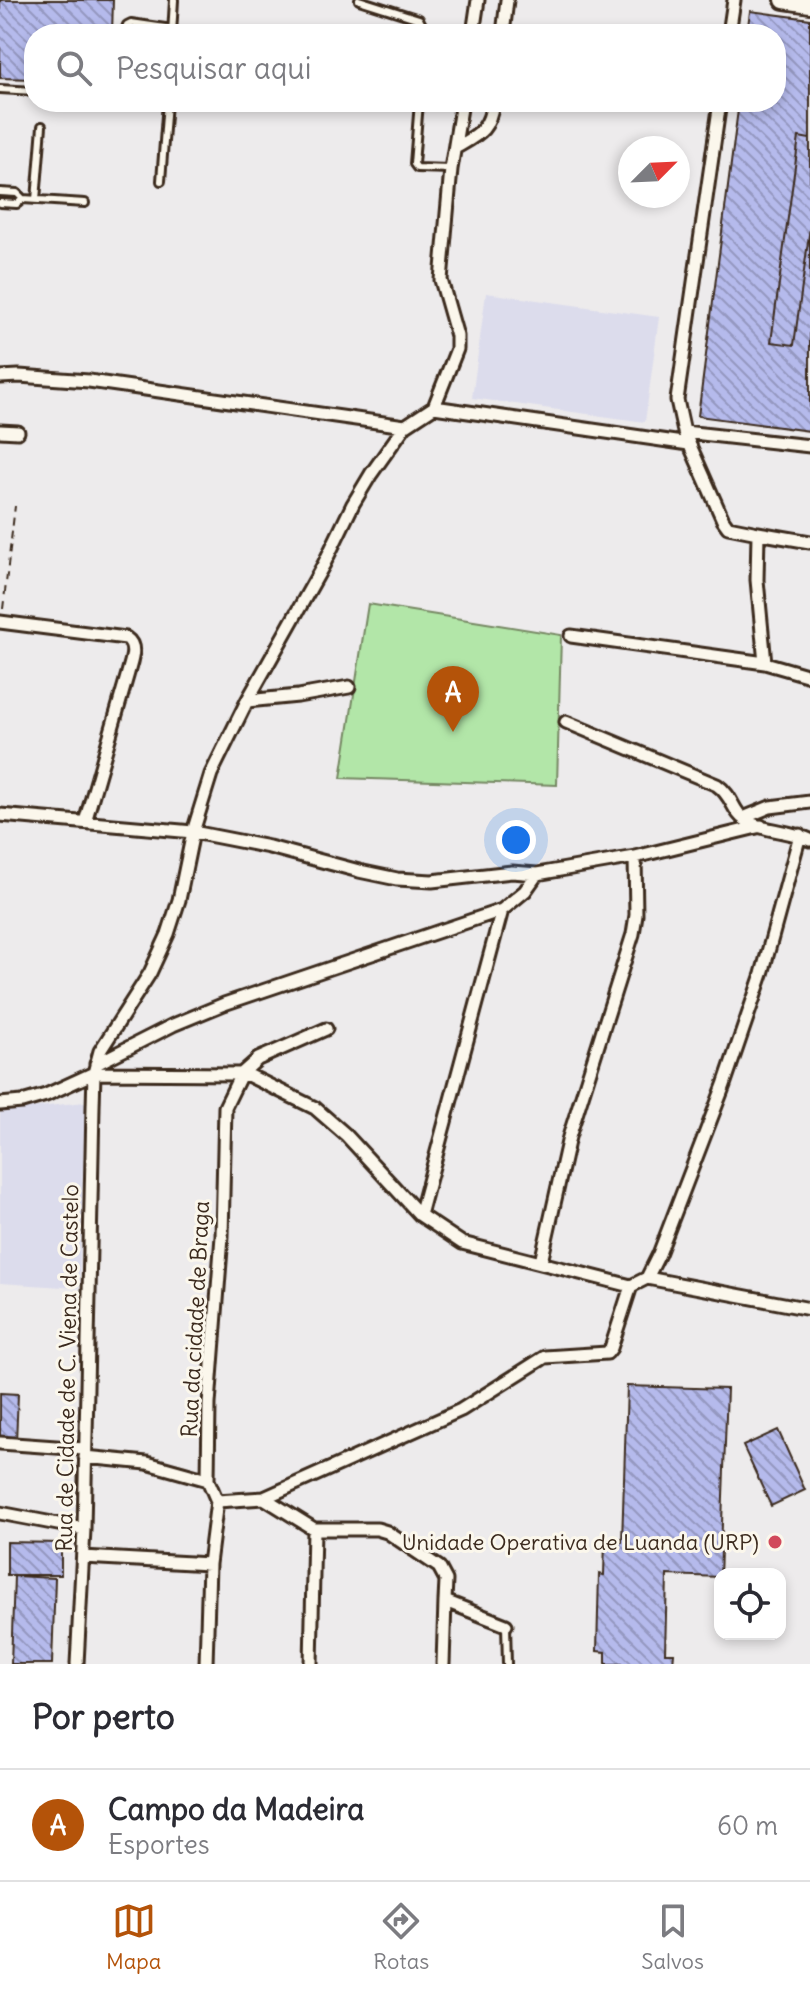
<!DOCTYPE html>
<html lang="pt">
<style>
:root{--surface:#fff;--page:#f2f2f3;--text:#2b2b33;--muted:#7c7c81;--line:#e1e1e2;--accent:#b45309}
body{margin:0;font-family:Delius,sans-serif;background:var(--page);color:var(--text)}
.controls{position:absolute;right:24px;bottom:24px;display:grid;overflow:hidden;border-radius:16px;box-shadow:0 4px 12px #0003}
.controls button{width:72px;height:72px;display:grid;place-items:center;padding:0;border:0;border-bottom:2px solid var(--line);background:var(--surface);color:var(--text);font:40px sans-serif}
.compass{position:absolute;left:618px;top:136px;width:72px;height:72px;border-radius:50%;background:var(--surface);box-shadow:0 4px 12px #0003;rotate:66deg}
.you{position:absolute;left:516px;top:840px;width:28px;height:28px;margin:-20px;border:6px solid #fff;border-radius:50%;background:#1a73e8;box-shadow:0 0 0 12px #1a73e833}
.badge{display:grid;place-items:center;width:52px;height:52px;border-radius:50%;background:var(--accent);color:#fff;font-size:26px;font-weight:700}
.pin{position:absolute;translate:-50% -66px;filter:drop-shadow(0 2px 4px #0008)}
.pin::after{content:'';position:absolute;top:42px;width:28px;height:24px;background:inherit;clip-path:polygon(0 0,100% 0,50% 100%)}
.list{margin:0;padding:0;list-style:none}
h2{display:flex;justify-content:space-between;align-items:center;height:104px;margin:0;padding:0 32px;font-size:34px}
h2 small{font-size:26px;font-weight:400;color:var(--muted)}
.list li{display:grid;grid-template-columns:52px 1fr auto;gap:24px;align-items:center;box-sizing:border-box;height:112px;padding:0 32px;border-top:2px solid var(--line)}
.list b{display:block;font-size:30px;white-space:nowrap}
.list p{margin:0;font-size:26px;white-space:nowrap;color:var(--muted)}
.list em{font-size:26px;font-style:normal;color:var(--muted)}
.icon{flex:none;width:44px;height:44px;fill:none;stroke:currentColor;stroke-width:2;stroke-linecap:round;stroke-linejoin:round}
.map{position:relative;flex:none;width:810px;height:1664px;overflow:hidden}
.search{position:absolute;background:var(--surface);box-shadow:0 4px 12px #0003;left:24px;right:24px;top:24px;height:88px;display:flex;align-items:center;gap:20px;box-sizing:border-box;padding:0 28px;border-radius:32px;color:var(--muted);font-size:30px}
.sheet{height:216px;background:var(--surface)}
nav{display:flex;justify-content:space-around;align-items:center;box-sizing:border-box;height:112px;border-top:2px solid var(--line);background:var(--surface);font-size:22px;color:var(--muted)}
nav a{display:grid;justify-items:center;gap:4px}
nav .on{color:var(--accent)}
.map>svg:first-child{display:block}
.built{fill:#dcdcec}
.pitch{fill:#b2e6a8;stroke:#768863;stroke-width:2}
.building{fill:url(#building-back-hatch);stroke:#3b2a1e;stroke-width:2}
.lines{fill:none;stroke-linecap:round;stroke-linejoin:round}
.lane-casing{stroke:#3b2a1e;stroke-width:12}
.street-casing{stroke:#3b2a1e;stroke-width:17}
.secondary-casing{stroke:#3b2a1e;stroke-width:22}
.path{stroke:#3b2a1e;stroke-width:2;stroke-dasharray:8 6;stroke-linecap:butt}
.lane{stroke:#fbf7ec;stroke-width:6}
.street{stroke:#fbf7ec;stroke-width:11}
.secondary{stroke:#fbf7ec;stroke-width:16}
.poi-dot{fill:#d1495b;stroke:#fbf7ec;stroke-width:3}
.labels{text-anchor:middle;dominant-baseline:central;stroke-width:6;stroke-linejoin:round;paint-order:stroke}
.street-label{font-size:22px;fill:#3b2a1e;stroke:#fbf7ec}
.poi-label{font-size:22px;fill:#3b2a1e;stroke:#fbf7ec;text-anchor:end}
</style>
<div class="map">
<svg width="810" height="1664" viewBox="0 0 810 1664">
<defs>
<pattern id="building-back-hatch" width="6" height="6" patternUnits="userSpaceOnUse" patternTransform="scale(2)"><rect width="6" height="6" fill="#b5baec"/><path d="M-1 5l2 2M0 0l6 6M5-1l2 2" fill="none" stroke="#9497bf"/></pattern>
</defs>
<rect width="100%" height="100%" fill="#edebec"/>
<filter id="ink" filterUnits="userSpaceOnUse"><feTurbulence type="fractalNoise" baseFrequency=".0125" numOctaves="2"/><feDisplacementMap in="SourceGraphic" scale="16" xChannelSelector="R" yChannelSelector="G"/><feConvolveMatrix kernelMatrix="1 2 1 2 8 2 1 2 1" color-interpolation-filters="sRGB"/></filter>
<g filter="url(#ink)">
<path class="built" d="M486,293L659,317L645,422L472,398Z
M85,1102L79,1288L0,1283V1111Z"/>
<path class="pitch" d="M368,604L561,635L557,785L341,778Z"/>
<path class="building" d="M0,0H113L112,34H34V79L0,78Z
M750,11L810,19V431L698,416L739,102H776V34H747Z
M799,137L810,139V227L794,345L771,342Z
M627,1386L727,1389L720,1577L667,1575L665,1653H674L673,1664H606V1652L597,1651L599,1574L604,1575L605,1541L622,1542Z
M0,1393L18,1394L16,1442L0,1441Z
M778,1430L805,1490L771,1506L743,1446Z
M7,1542L61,1543V1575H7Z
M14,1576L55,1578L52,1664H11Z"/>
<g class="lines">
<g class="lane-casing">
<path id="lane" d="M359,0L419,19L427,34
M124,34L127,25L131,23L172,29
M172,34L174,0
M0,89L34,91
M419,102L414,164L417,168L451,169
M161,181L167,102
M0,192L17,193L23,199
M36,200L42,126
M0,203L17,204L23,199L85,203
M506,1625L507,1664"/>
</g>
<g class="street-casing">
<path id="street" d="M473,34L478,0
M503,34L507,0
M729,34L734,0
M720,102L677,400L684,432L723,520L728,527L758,533L757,580L765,663
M455,148C479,134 489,131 493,102
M0,377L19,376L89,381L405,426L434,407L457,349V336L441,280L451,169L462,102
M434,407L689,444
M0,431L18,432
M684,432L810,446
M758,533L810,542
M0,622L126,638C138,646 131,661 128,673L85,822
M571,636L765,663L810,676
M247,701L298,696L349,687
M566,722L717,785C733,796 732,811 744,819C763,832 789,830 810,840
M0,815L193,832L269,847L359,871L397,879L432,881L512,872L537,874L635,857L761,826
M743,818L770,807L810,802
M96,1064L173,1025L224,1004L502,910L525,891L537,874
M0,1104L22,1102L46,1095L94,1073L241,1074L250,1076L315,1108L346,1135L420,1215L462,1243L631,1286
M420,1215L502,910
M541,1262L569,1137L633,934L636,915L635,857
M647,1278L810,1309
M0,1443L84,1449
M85,1457L147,1463L208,1480
M264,1498L461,1410L545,1357L607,1353L611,1348L631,1286L647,1278L659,1254L724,1085L762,974L800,835
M217,1501L264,1498L314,1529H377L387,1532L439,1567L446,1580L445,1601L506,1625
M0,1513L84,1529
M83,1557L209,1564
M77,1664L84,1529L93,1107L94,1073L100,1051L150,973L168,934L179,900L193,832L211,774L247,701L324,564L353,504L371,474L405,426
M206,1664L209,1564L217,1501L208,1480L209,1404L222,1236L225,1107L241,1074L258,1059L326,1029
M311,1664L314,1529
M443,1664L445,1601"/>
</g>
<g class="secondary-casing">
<path id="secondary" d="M784,0L810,4"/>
</g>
<path class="path" d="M3,609L15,506"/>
<use href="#lane" class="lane"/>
<use href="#street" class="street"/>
<use href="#secondary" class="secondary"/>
</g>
</g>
<circle class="poi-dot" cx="775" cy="1542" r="8"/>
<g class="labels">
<g class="street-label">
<text transform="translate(195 1319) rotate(-87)">Rua da cidade de Braga</text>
<text transform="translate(67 1368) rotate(-89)">Rua de Cidade de C. Viena de Castelo</text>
</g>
<g class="poi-label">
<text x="759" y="1542">Unidade Operativa de Luanda (URP)</text>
</g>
</g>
</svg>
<div class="controls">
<button><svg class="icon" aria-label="locate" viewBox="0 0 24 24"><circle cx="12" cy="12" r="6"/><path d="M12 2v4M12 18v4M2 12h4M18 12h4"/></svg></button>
</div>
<svg class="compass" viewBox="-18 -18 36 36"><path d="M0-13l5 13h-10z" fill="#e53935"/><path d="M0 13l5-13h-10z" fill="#7c7c81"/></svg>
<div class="you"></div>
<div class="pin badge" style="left:453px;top:732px">A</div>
<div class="search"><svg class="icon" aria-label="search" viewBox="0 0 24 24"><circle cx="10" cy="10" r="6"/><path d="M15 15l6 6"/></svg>Pesquisar aqui</div>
</div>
<section class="sheet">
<h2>Por perto<small></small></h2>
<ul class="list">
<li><span class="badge">A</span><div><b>Campo da Madeira</b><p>Esportes</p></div><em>60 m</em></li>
</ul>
</section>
<nav>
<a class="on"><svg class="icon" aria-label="map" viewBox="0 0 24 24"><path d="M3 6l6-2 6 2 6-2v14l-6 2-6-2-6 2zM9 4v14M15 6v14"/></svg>Mapa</a>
<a><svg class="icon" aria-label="directions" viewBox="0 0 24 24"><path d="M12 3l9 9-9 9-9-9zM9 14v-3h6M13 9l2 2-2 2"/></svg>Rotas</a>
<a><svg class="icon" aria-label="saved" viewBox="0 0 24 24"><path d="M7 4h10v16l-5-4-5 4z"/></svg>Salvos</a>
</nav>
